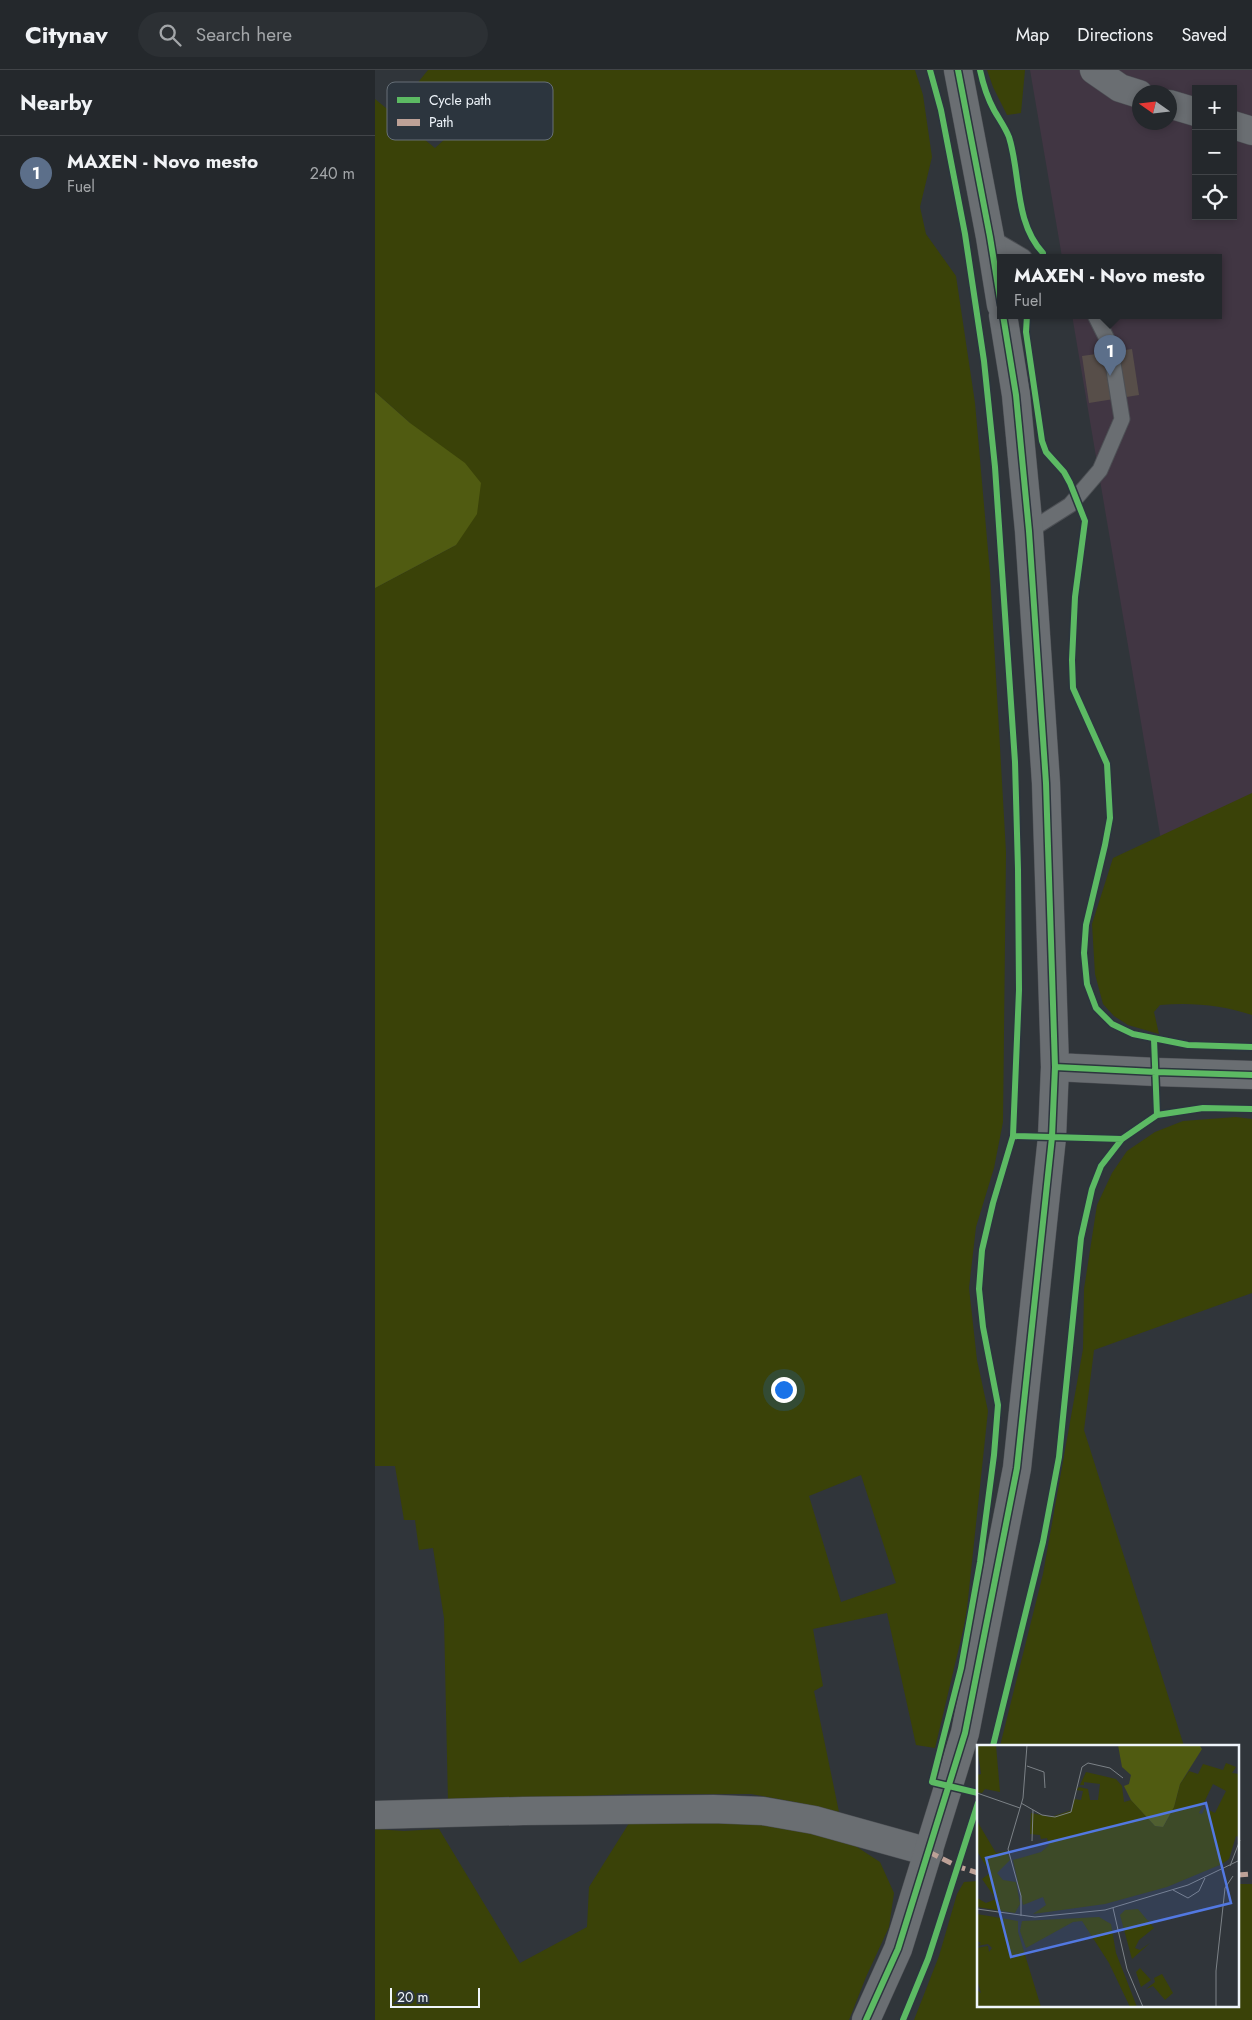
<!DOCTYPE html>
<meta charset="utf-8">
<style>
:root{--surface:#24282c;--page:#2c3034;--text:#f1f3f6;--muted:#a3a6a9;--line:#414448;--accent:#acb2b7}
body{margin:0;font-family:Jost,sans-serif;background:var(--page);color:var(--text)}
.controls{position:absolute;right:15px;top:15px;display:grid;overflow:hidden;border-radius:0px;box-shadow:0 2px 8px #0003}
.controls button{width:45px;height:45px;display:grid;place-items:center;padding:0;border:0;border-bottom:1px solid var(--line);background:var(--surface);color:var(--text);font:25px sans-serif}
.compass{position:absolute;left:757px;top:15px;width:45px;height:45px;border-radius:50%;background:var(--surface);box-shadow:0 2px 8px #0003;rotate:284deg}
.scale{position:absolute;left:15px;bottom:12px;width:90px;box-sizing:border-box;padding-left:5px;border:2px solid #eff5fb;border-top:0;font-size:14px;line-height:18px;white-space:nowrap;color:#eff5fb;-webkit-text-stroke:4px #2c353e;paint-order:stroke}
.you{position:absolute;left:408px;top:1319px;width:18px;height:18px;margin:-12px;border:4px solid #fff;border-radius:50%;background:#1a73e8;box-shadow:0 0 0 8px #1a73e833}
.badge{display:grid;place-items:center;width:32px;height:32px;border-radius:50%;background:var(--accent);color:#fff;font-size:16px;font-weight:700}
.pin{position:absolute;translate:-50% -41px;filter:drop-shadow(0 1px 2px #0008)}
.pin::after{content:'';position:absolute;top:26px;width:18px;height:15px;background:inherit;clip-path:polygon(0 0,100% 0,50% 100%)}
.popup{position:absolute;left:622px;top:184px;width:225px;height:65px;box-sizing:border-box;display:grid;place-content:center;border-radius:0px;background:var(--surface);filter:drop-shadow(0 1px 4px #0005);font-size:16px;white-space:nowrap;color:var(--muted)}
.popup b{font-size:19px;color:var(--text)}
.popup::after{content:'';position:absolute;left:50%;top:100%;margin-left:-10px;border:10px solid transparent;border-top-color:var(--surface)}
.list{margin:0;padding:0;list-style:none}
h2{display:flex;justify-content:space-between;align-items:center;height:65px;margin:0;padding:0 20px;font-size:21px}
h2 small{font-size:16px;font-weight:400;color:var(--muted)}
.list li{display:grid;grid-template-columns:32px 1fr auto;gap:15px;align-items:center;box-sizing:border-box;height:75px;padding:0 20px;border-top:1px solid var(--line)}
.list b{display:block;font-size:19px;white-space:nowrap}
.list p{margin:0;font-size:16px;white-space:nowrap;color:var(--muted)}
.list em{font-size:16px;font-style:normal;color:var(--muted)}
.icon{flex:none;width:28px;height:28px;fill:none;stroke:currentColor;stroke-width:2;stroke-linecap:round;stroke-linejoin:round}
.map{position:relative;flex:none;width:877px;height:1950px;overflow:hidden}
header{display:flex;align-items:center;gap:30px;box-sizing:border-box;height:70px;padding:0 25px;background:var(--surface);border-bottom:1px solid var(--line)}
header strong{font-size:24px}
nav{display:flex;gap:28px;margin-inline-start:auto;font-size:18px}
.search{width:350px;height:45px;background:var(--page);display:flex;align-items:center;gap:12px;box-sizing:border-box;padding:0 18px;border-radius:28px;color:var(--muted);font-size:19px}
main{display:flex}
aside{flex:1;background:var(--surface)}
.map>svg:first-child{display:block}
.industrial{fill:#413643;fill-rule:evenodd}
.green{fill:#3a4208;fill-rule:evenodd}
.forest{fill:#505b11}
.building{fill:#574e49}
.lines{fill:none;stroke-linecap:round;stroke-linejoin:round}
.service-casing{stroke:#4d5055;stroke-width:17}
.minor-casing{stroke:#4d5055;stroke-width:29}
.tertiary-casing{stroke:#4d5055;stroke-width:29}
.service{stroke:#6a6e72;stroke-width:15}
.minor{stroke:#6a6e72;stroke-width:28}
.tertiary{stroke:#6a6e72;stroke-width:28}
.quiet{stroke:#bda197;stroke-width:5;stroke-dasharray:10 5;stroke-linecap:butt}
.cycleway-casing{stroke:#2c353e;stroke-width:9}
.cycleway{stroke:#5cba63;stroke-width:6}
.inset-road{fill:none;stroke:#7c8287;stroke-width:1}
.view{fill:#5278e1;fill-opacity:0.15;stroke:#5278e1;stroke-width:2.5}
.inset-edge{fill:none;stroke:#eff5fb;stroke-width:2.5}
.key{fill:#2c353e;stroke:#666f77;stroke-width:1}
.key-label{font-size:14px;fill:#eff5fb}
</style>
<header>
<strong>Citynav</strong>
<div class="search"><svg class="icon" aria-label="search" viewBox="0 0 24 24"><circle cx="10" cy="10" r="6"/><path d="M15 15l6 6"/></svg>Search here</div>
<nav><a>Map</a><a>Directions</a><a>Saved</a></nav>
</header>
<main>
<aside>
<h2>Nearby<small></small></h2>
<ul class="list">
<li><span class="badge" style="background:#5c6f8a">1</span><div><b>MAXEN - Novo mesto</b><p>Fuel</p></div><em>240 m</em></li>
</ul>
</aside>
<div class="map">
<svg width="877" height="1950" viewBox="0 0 877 1950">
<rect width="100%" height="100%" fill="#30353a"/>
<path class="industrial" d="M655,0H877V732L789,788L697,245H844V187H687ZM821,19H858V146H821ZM764,22H794V52H764Z"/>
<path class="green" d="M53,0H540L548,25L557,87L545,137L551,164L581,206L600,333L615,503L631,782L628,1052L619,1098L601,1157L594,1218L602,1290L613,1341L591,1548L560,1678L541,1675L512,1543L438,1559L448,1616L439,1621L464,1742L420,1732L376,1724H255L73,1732L69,1548L58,1478L44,1480L40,1450H29L20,1396H0V518L81,475L35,353L0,322V29L60,78L83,57L36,21ZM486,1405L521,1513L466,1532L434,1426Z
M612,0H650L646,43L632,45L618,17Z
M877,723V945C848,935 816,932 785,935L779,942L784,964L753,955L739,946L728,934L720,904L717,854L738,788Z
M861,1047L877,1049V1223L719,1280L709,1360L809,1676H625L668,1504L708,1279L709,1219L722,1135L737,1103L752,1081L780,1062L808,1051Z
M256,1750L372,1752L453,1764L482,1777L505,1792L519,1823L514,1857L491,1907L474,1950H0V1759L29,1761L64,1759L145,1893L212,1857L214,1817Z
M603,1811V1936H863V1814H877V1950H539L564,1886L582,1824L589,1812Z"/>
<path class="forest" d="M0,322L35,353L90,393L106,413L102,444L81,475L0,518Z"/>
<path class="building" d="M757,279L764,325L714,333L707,286Z"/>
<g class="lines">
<g class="service-casing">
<path id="service" d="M615,167L649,187
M654,461L695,435L725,400L747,349L735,275L720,245"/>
</g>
<g class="minor-casing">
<path id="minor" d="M719,0L745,18L764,24
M794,34L821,42
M858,55L877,61
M0,1745L148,1741L338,1739L388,1741L439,1750L554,1782"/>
</g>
<g class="tertiary-casing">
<path id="tertiary" d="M583,0L615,167L626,235
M680,997L781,1002L877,1005
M491,1950L523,1879L590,1663L642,1398L677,1067L680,997L671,713L654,461L641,325L628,245"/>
</g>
<use href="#service" class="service"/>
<use href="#minor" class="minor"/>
<use href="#tertiary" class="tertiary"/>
<path class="quiet" d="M554,1782L584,1797L603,1803
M863,1805L877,1804"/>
<g class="cycleway-casing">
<path id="cycleway" d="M555,0L566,40L590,164L609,291L620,397L640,692L643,799L644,920L638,1066L618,1133L607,1180L604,1219L608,1257L623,1335L619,1385L605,1492L586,1598L557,1712L603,1723
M583,0L615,167L626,235
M605,0C608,14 612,27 619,40C624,49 630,57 634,67C646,105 639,152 668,183V187
M652,245L651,262L667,371L671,382L689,402L695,413L710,451L700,527L697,590L698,618L732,694L735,748L730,775L711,855L709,883L712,914L721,938L737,954L758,964L813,975L877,977
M779,969L782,1045
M680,997L781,1002L877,1005
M638,1066L747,1069
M618,1676L668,1472L684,1387L706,1168L717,1119L726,1096L747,1069L782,1045L828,1038L877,1039
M491,1950L523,1879L590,1663L642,1398L677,1067L680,997L671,713L654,461L641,325L628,245
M528,1950L553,1889L603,1733"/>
</g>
<use href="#cycleway" class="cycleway"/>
</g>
<g transform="translate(602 1675)">
<rect width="262" height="262" fill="#30353a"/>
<path d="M0,0H19L23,47L8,44L5,48L0,47V30L4,29ZM249,18L259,22L255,28L262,29V92L259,91L252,114L245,119L190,142L128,159L56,169L69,160L66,152L46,160L36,115L64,107L72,100L70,93L64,94L63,90L53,89L54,68L74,72L95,65L97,54L104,55L106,46L99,45L102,42L111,44L113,55H121L123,39L107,37V40H103L109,27L139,34L145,41L147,57L154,55L178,81L186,82L197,62L203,39L212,26L221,29L226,19L246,25ZM236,39L249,46L238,68L228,63L225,69L222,68ZM0,76L19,108L30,106L33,115L20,128L26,135L39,137L43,159L38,168L0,162V153L9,158L19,154L5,134L13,128L0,106ZM161,164L177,183L162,195L158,203L163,205L173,198L155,214L143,170L148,165ZM0,169L41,176V187L64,262H0V245L4,248L0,235V203L11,201L12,207L15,203L11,199L0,201L4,198L0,196ZM122,172L134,179L139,208L160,262H153L132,218L105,176L96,177L49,203L43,186L45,176ZM163,223L174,235L164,242L159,227ZM185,229L196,248L188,255L176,241L169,244L178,237L177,233Z" fill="#3a4208" fill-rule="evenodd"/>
<path d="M141,0L223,1L225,4L203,39L197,62L186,82L178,81L154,55L147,41L152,39L154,30L145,22Z" fill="#505b11"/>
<path class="inset-road" d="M50,21L67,27L68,43M0,48L43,63M44,58L65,70L78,72L94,67L105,22L111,18L133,23L146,33M55,96L56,65M253,121L263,95M196,145L211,153L222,146L228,133M136,163L150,224L166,262M0,164L58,172L128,165L211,140L263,115M44,171V151L31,104L46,53L50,0M239,262V226L248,143L256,131"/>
<path class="view" d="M229,58L254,158L34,212L9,113Z"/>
<rect width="262" height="262" class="inset-edge"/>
</g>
<rect x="12" y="12" width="166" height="58" rx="8" class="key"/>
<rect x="22" y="27" width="23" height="6" fill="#5cba63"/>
<rect x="22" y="49" width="23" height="7" fill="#bda197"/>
<g class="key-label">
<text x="54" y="35">Cycle path</text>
<text x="54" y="57">Path</text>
</g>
</svg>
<div class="controls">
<button>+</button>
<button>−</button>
<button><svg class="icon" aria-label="locate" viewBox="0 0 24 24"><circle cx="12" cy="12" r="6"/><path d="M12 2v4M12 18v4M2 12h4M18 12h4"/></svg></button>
</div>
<svg class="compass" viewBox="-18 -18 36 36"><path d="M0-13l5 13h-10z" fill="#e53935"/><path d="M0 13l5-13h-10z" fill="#a3a6a9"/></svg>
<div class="scale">20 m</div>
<div class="you"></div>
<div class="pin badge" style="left:735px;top:306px;background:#5c6f8a">1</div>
<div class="popup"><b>MAXEN - Novo mesto</b>Fuel</div>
</div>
</main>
